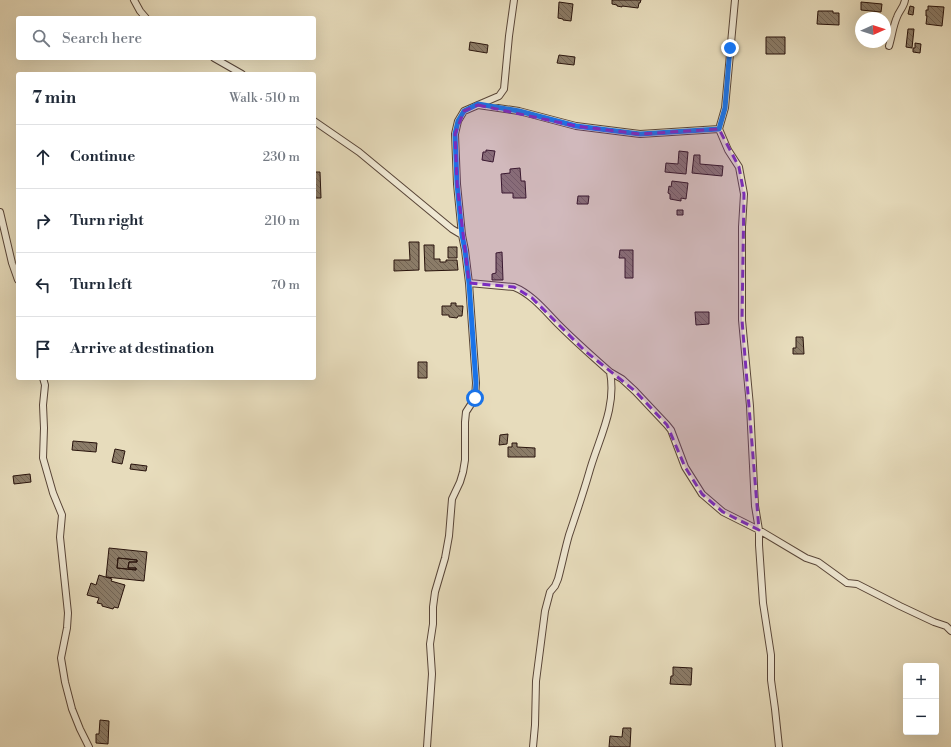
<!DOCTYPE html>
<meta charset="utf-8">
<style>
:root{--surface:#fff;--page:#f6f6f7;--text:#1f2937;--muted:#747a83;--line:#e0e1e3}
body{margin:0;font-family:"Libre Bodoni",serif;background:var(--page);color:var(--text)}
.controls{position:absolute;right:12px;bottom:12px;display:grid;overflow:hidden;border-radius:4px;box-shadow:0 4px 16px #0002}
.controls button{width:36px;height:36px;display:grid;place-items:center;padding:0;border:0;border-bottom:1px solid var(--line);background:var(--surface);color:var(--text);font:20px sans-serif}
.compass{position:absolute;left:855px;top:12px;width:36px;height:36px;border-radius:50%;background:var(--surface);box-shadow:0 4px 16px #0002;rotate:87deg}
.stop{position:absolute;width:12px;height:12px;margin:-9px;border:3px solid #1a73e8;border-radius:50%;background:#fff}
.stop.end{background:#1a73e8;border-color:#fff;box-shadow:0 1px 4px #0008}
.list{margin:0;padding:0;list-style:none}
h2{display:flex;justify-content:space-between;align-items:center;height:52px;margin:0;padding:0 16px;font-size:17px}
h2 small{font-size:13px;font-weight:400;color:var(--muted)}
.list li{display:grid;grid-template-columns:26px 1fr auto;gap:12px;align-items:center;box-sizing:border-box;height:64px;padding:0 16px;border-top:1px solid var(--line)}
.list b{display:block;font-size:15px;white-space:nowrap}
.list em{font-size:13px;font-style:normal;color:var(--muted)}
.icon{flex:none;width:22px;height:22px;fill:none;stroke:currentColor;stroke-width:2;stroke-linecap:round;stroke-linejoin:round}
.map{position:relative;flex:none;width:951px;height:747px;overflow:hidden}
.search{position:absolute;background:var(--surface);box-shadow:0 4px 16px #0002;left:16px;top:16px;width:300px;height:44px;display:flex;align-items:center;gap:10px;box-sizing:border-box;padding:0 14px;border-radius:4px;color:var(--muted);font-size:15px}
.panel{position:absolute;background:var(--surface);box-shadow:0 4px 16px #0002;left:16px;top:72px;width:300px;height:308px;border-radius:4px}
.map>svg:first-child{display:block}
.building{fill:url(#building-back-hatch);stroke:#28130c;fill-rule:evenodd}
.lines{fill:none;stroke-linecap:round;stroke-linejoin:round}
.street-casing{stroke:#584538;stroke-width:8}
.street{stroke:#efe8d3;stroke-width:6}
.route{stroke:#1a73e8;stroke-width:5}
.marked{fill:#7b2cbf;fill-opacity:0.2;stroke:#7b2cbf;stroke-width:3;stroke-dasharray:8 5;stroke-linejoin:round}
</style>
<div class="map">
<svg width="951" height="747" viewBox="0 0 951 747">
<defs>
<pattern id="building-back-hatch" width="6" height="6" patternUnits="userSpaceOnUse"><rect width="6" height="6" fill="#8b7c68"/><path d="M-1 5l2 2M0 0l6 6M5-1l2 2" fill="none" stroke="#726454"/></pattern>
</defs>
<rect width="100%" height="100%" fill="#e7dcbc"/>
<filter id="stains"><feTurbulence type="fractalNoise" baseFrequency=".005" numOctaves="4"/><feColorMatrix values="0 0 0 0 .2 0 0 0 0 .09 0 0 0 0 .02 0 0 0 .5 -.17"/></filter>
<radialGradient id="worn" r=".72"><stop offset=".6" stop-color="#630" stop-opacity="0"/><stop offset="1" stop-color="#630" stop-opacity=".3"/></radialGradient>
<path class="building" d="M612,0H641L640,3H639L638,8L622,6V7L617,6V5L612,4Z
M559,2L573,4L571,21L563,20V19L558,18Z
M861,2L882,4L881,12L861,10Z
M910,6L914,7L913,15L908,14Z
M928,6L944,7L942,26L926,24L927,16H926V10H928Z
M818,11H833V13H839V25L817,24Z
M908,29H914L912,48L906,47Z
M766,37H785V54H766Z
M470,42L488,45L487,53L469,50Z
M915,43L921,44L920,53L913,52V48H915Z
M559,55L575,57L574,65L557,63Z
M486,150L495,151L493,162L482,160L483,152H486Z
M679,151L688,152L686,174L665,172L666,163L678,164Z
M694,155H700V164L723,166L722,176L692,173Z
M520,168L521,181H525L526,198H513V193H502L501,174L510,173V169Z
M314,172H320L321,198H314Z
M672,181L688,183L686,199L681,198V201L670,199V194L668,193L669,186L671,187Z
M578,196H589L588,204H577Z
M677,210H683V215H677Z
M409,242H419V270L394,271V260H410Z
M424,245H434V259H440V262H446V260H457L458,270L425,271Z
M448,247H457V258H448Z
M620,250H633V278H625V258H619Z
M502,252L503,280H492V274L496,273V253Z
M451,303H456V306H463L462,316H458L457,318L449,317V315H442V306H451Z
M695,312H709V324L696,325Z
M796,337H803L804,354H793V348H796Z
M418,362H427V378H418Z
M508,434L507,444L499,445L500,435Z
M73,441L97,443L96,452L72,450Z
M512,443H517V447L535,448V457H508V447H512Z
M115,449L125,451L122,464L112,462Z
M131,464L147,466L146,471L130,469Z
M30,474L31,482L14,484L13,476Z
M109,548L147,552L144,581L106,577ZM118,558L137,560V562H129L128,568H136V570L117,568Z
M118,558L137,560V562H129L128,568H136V570L117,568Z
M99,575L112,579L111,581L125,585L118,608L114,607L113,609L102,606V604L97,603L99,598L87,595L91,583L96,585Z
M673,667L692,668L691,685L670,684L671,676H673Z
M100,720L109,721L108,744L96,743V734H99Z
M623,728H631L630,747H609L610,736L622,737Z"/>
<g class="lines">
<g class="street-casing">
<path id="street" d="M134,0L140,11L146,18
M735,0L725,108L719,129L728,150L739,167L744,194L742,227V320L750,406L755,506L759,530V545L763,603L771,655V680L775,709L779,747
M889,46C892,36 893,26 897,17C899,11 904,7 905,0
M214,58L242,74
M478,105L519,111L576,126L640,134L719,129
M314,121L359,152L452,229L462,235
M0,212L12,263L18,280
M469,283L514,287C532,294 546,312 559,325C576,342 593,357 610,372
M43,378L45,385L43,405L44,428L43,458L53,493L62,515L60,537L68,613L67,628L61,658L65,682L72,709L80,729L89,747
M427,747L432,674L430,644L433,624V607L435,592L445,558L449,536L452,499L460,482L463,472L465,460V422L466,412L475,398L476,383L469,283L465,250L462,235L457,184L455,134L458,121L464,111L499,96L504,89L509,36L514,0
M533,747L535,725L536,681L545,611L550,592L555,586L558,579C562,564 565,549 569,535C576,514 583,494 589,473C598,440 617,408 610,372L622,379L635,391L667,425L671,430L685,467L702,494L723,512L759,530L806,558L818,562L847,583L857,584L900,606L934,622L946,626L951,631"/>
</g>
<use href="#street" class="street"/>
</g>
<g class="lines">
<path class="route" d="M475,398L476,383L469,283L465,250L462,235L457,184L455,134L458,121L464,111L478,104L519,111L576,126L640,134L719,129L725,108L730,48"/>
</g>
<path class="marked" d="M478,105L576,126L640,134L719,129L739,167L744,194L742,320L759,530L723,512L702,494L685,467L667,425L635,391L585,351L532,298L514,287L469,283L457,184L455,134L464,111Z"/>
<rect width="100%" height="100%" filter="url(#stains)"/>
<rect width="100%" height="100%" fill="url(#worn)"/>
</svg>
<div class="controls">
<button>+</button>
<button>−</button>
</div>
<svg class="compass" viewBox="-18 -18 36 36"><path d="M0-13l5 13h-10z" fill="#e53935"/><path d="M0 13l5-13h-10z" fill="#747a83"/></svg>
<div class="stop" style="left:475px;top:398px"></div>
<div class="stop end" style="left:730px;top:48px"></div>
<div class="search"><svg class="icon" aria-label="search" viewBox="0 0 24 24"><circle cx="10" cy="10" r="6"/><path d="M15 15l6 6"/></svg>Search here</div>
<section class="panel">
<h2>7 min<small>Walk · 510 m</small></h2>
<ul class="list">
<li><svg class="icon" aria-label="ahead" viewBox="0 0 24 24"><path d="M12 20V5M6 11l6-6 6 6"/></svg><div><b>Continue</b></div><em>230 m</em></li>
<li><svg class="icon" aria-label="right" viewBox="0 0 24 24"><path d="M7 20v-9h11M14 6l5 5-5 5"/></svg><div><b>Turn right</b></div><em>210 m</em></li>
<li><svg class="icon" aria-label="left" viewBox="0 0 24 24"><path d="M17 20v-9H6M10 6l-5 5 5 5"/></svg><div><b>Turn left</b></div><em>70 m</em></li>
<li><svg class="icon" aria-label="arrive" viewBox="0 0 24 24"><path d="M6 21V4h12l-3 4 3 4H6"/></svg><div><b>Arrive at destination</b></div></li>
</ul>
</section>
</div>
